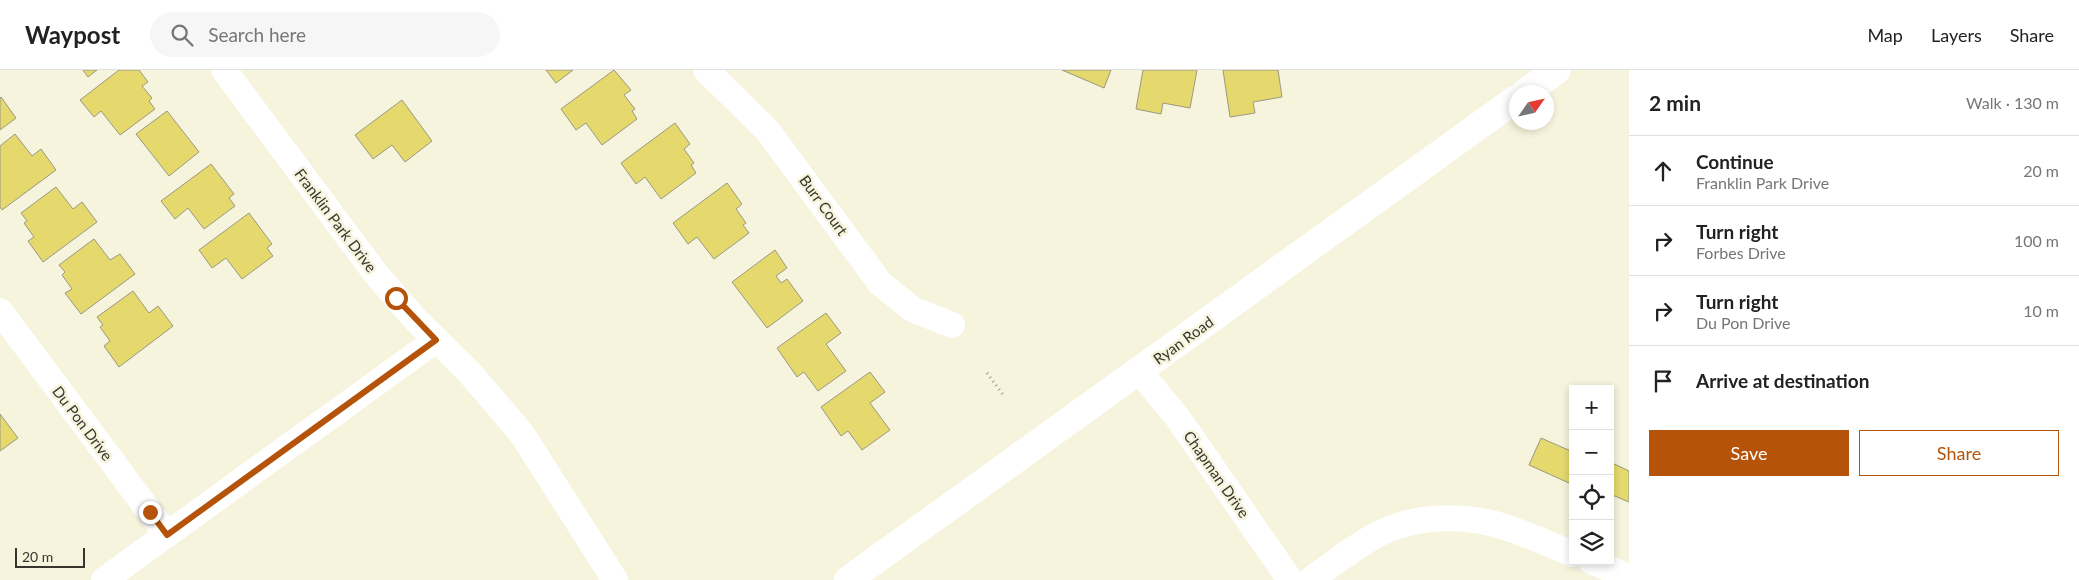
<!DOCTYPE html>
<meta charset="utf-8">
<style>
:root{--surface:#fff;--page:#f6f6f6;--text:#222;--muted:#767676;--line:#e0e0e0;--accent:#b45309}
body{margin:0;font-family:Lato,sans-serif;background:var(--page);color:var(--text)}
.controls{position:absolute;right:15px;bottom:15px;display:grid;overflow:hidden;border-radius:0px;box-shadow:0 2px 8px #0003}
.controls button{width:45px;height:45px;display:grid;place-items:center;padding:0;border:0;border-bottom:1px solid var(--line);background:var(--surface);color:var(--text);font:25px sans-serif}
.compass{position:absolute;left:1509px;top:15px;width:45px;height:45px;border-radius:50%;background:var(--surface);box-shadow:0 2px 8px #0003;rotate:56deg}
.scale{position:absolute;left:15px;bottom:12px;width:70px;box-sizing:border-box;padding-left:5px;border:2px solid #37362e;border-top:0;font-size:14px;line-height:18px;white-space:nowrap;color:#37362e;-webkit-text-stroke:4px #f6f4dd;paint-order:stroke}
.stop{position:absolute;width:15px;height:15px;margin:-11px;border:4px solid #b45309;border-radius:50%;background:#fff}
.stop.end{background:#b45309;border-color:#fff;box-shadow:0 1px 5px #0008}
.list{margin:0;padding:0;list-style:none}
h2{display:flex;justify-content:space-between;align-items:center;height:65px;margin:0;padding:0 20px;font-size:21px}
h2 small{font-size:16px;font-weight:400;color:var(--muted)}
.list li{display:grid;grid-template-columns:32px 1fr auto;gap:15px;align-items:center;box-sizing:border-box;height:70px;padding:0 20px;border-top:1px solid var(--line)}
.list b{display:block;font-size:19px;white-space:nowrap}
.list p{margin:0;font-size:16px;white-space:nowrap;color:var(--muted)}
.list em{font-size:16px;font-style:normal;color:var(--muted)}
.actions{display:flex;gap:10px;padding:15px 20px}
.actions a{flex:1;padding:11px 0;border:1px solid var(--accent);border-radius:0px;text-align:center;font-size:18px;color:var(--accent)}
.actions .main{background:var(--accent);color:#fff}
.icon{flex:none;width:28px;height:28px;fill:none;stroke:currentColor;stroke-width:2;stroke-linecap:round;stroke-linejoin:round}
.map{position:relative;flex:none;width:1629px;height:510px;overflow:hidden}
header{display:flex;align-items:center;gap:30px;box-sizing:border-box;height:70px;padding:0 25px;background:var(--surface);border-bottom:1px solid var(--line)}
header strong{font-size:24px}
nav{display:flex;gap:28px;margin-inline-start:auto;font-size:18px}
.search{width:350px;height:45px;background:var(--page);display:flex;align-items:center;gap:12px;box-sizing:border-box;padding:0 18px;border-radius:28px;color:var(--muted);font-size:19px}
main{display:flex}
aside{flex:1;background:var(--surface)}
.map>svg:first-child{display:block}
.building{fill:#e5d96e;stroke:#9a9883}
.lines{fill:none;stroke-linecap:round;stroke-linejoin:round}
.path{stroke:#959384;stroke-width:3;stroke-dasharray:1 4;stroke-linecap:butt}
.minor{stroke:#fff;stroke-width:26}
.major{stroke:#fff;stroke-width:28}
.route{stroke:#b45309;stroke-width:6}
.labels{text-anchor:middle;dominant-baseline:central;stroke-width:5;stroke-linejoin:round;paint-order:stroke}
.street-label{font-size:15px;fill:#37362e;stroke:#f6f4dd}
</style>
<header>
<strong>Waypost</strong>
<div class="search"><svg class="icon" aria-label="search" viewBox="0 0 24 24"><circle cx="10" cy="10" r="6"/><path d="M15 15l6 6"/></svg>Search here</div>
<nav><a>Map</a><a>Layers</a><a>Share</a></nav>
</header>
<main>
<div class="map">
<svg width="1629" height="510" viewBox="0 0 1629 510">
<rect width="100%" height="100%" fill="#f6f4dd"/>
<path class="building" d="M83,0H97L88,7Z
M119,0H139L148,12L142,16L152,28L149,31L155,39L120,65L101,41L94,47L80,30Z
M546,0H573L556,13Z
M614,0L631,20L624,25L635,39L632,41L637,49L602,75L586,53L576,60L561,39Z
M1062,0H1111L1104,18Z
M1143,0H1197L1190,38L1163,33L1161,44L1136,39Z
M1223,0H1278L1282,27L1253,32L1255,43L1230,47Z
M1,27L16,48L0,60V28Z
M402,30L432,71L405,92L392,75L373,89L355,65Z
M167,41L199,82L169,106L136,64Z
M675,53L690,74L684,79L694,93L691,95L696,103L661,129L645,107L636,114L621,93Z
M15,64L32,86L41,79L56,100L2,140L0,137V76Z
M211,94L234,124L229,128L235,136L204,159L188,138L175,149L161,131Z
M727,113L742,134L736,139L746,153L743,155L749,163L714,189L697,167L688,174L673,153Z
M56,117L73,139L82,132L97,152L43,192L28,171L34,167L24,153L27,151L21,143Z
M249,143L272,174L267,178L273,186L242,209L226,188L212,198L199,180Z
M94,169L110,190L120,184L135,204L81,244L65,223L72,219L62,205L65,202L59,195Z
M775,180L787,198L776,206L781,213L787,209L803,231L767,258L732,212Z
M133,221L149,243L158,236L173,256L119,297L104,276L110,271L100,257L103,255L97,247Z
M826,243L841,263L826,274L846,301L818,321L804,302L797,307L777,278Z
M870,302L885,322L870,333L890,360L862,380L848,361L841,366L821,337Z
M0,344L18,368L0,381Z
M1541,368L1573,382V404L1569,413L1529,395Z
M1610,392L1629,401V432L1610,424Z"/>
<g class="lines">
<path class="path" d="M987,303L1004,326"/>
<path class="minor" d="M224,0L376,204L416,250L469,302L522,364L615,510
M706,0L767,60L880,213L912,239L952,255
M0,241L167,465
M1140,302L1178,348L1290,510
M1591,491L1629,507
M104,510L436,270
M1310,510C1331,496 1351,479 1373,467C1407,447 1453,444 1491,453C1519,460 1546,473 1573,484"/>
<path class="major" d="M1526,22L1557,0
M848,510L1516,29"/>
</g>
<g class="lines">
<path class="route" d="M150,442L167,465L436,270L396,228"/>
</g>
<g class="labels">
<g class="street-label">
<text transform="translate(824 135) rotate(54)">Burr Court</text>
<text transform="translate(336 150) rotate(53)">Franklin Park Drive</text>
<text transform="translate(1183 270) rotate(-36)">Ryan Road</text>
<text transform="translate(83 353) rotate(53)">Du Pon Drive</text>
<text transform="translate(1217 404) rotate(55)">Chapman Drive</text>
</g>
</g>
</svg>
<div class="controls">
<button>+</button>
<button>−</button>
<button><svg class="icon" aria-label="locate" viewBox="0 0 24 24"><circle cx="12" cy="12" r="6"/><path d="M12 2v4M12 18v4M2 12h4M18 12h4"/></svg></button>
<button><svg class="icon" aria-label="layers" viewBox="0 0 24 24"><path d="M12 4l9 5-9 5-9-5zM3 14l9 5 9-5"/></svg></button>
</div>
<svg class="compass" viewBox="-18 -18 36 36"><path d="M0-13l5 13h-10z" fill="#e53935"/><path d="M0 13l5-13h-10z" fill="#767676"/></svg>
<div class="scale">20 m</div>
<div class="stop" style="left:396px;top:228px"></div>
<div class="stop end" style="left:150px;top:442px"></div>
</div>
<aside>
<h2>2 min<small>Walk · 130 m</small></h2>
<ul class="list">
<li><svg class="icon" aria-label="ahead" viewBox="0 0 24 24"><path d="M12 20V5M6 11l6-6 6 6"/></svg><div><b>Continue</b><p>Franklin Park Drive</p></div><em>20 m</em></li>
<li><svg class="icon" aria-label="right" viewBox="0 0 24 24"><path d="M7 20v-9h11M14 6l5 5-5 5"/></svg><div><b>Turn right</b><p>Forbes Drive</p></div><em>100 m</em></li>
<li><svg class="icon" aria-label="right" viewBox="0 0 24 24"><path d="M7 20v-9h11M14 6l5 5-5 5"/></svg><div><b>Turn right</b><p>Du Pon Drive</p></div><em>10 m</em></li>
<li><svg class="icon" aria-label="arrive" viewBox="0 0 24 24"><path d="M6 21V4h12l-3 4 3 4H6"/></svg><div><b>Arrive at destination</b></div></li>
</ul>
<div class="actions"><a class="main">Save</a><a>Share</a></div>
</aside>
</main>
